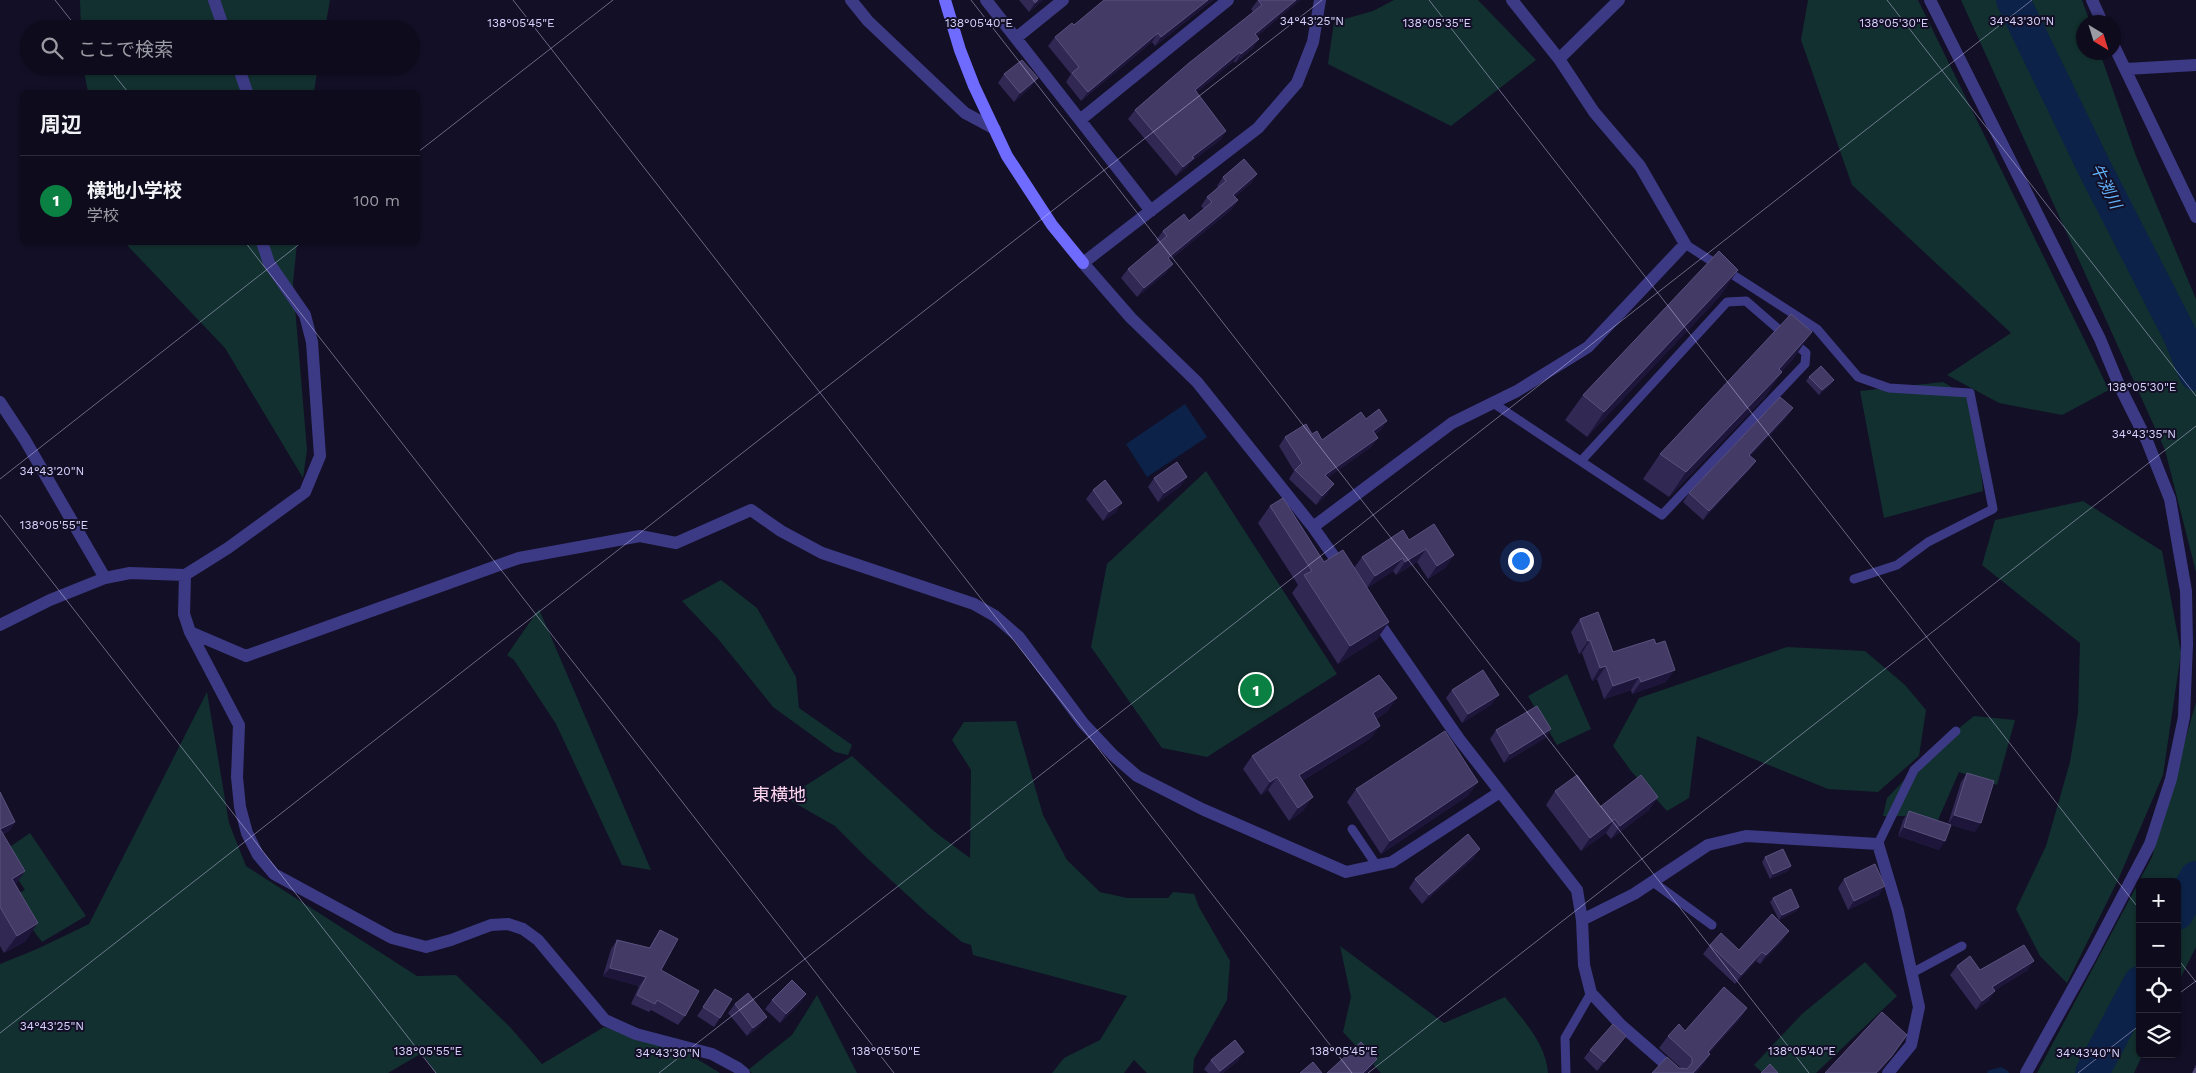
<!DOCTYPE html>
<html lang="ja">
<meta charset="utf-8">
<style>
:root{--surface:#0e0b1c;--page:#171425;--text:#f1f3f6;--muted:#9b9ba3;--line:#2e2b3b;--accent:#0b8043}
body{margin:0;font-family:"Work Sans","Noto Sans JP",sans-serif;background:var(--page);color:var(--text)}
.controls{position:absolute;right:15px;bottom:15px;display:grid;overflow:hidden;border-radius:8px;box-shadow:0 1px 4px #0004}
.controls button{width:45px;height:45px;display:grid;place-items:center;padding:0;border:0;border-bottom:1px solid var(--line);background:var(--surface);color:var(--text);font:25px sans-serif}
.compass{position:absolute;left:2076px;top:15px;width:45px;height:45px;border-radius:50%;background:var(--surface);box-shadow:0 1px 4px #0004;rotate:142deg}
.you{position:absolute;left:1520px;top:560px;width:18px;height:18px;margin:-12px;border:4px solid #fff;border-radius:50%;background:#1a73e8;box-shadow:0 0 0 8px #1a73e833}
.badge{display:grid;place-items:center;width:32px;height:32px;border-radius:50%;background:var(--accent);color:#fff;font-size:16px;font-weight:700}
.pin{position:absolute;translate:-50% -50%;border:2px solid #fff;box-shadow:0 1px 5px #0006}
.list{margin:0;padding:0;list-style:none}
h2{display:flex;justify-content:space-between;align-items:center;height:65px;margin:0;padding:0 20px;font-size:21px}
h2 small{font-size:16px;font-weight:400;color:var(--muted)}
.list li{display:grid;grid-template-columns:32px 1fr auto;gap:15px;align-items:center;box-sizing:border-box;height:90px;padding:0 20px;border-top:1px solid var(--line)}
.list b{display:block;font-size:19px;white-space:nowrap}
.list p{margin:0;font-size:16px;white-space:nowrap;color:var(--muted)}
.list em{font-size:16px;font-style:normal;color:var(--muted)}
.icon{flex:none;width:28px;height:28px;fill:none;stroke:currentColor;stroke-width:2;stroke-linecap:round;stroke-linejoin:round}
.map{position:relative;flex:none;width:2196px;height:1073px;overflow:hidden}
.search{position:absolute;background:var(--surface);box-shadow:0 1px 4px #0004;left:20px;top:20px;width:400px;height:55px;display:flex;align-items:center;gap:12px;box-sizing:border-box;padding:0 18px;border-radius:28px;color:var(--muted);font-size:19px}
.panel{position:absolute;background:var(--surface);box-shadow:0 1px 4px #0004;left:20px;top:90px;width:400px;height:155px;border-radius:8px}
.map>svg:first-child{display:block}
.green{fill:#12302f}
.water{fill:#0c2248}
.lines{fill:none;stroke-linecap:round;stroke-linejoin:round}
.stream{stroke:#0c2248;stroke-width:5.5}
.river{stroke:#0c2248;stroke-width:34}
.lane{stroke:#3d3a85;stroke-width:9}
.street{stroke:#3d3a85;stroke-width:12}
.secondary{stroke:#6f6bff;stroke-width:12}
.wall{fill:#312854}
.shaded-wall{fill:#1d163a}
.building{fill:#433a66;stroke:#5a527e}
.ticks{fill:none;stroke:#d9d4ff;stroke-width:1;stroke-opacity:0.45}
.labels{text-anchor:middle;dominant-baseline:central;stroke-width:4;stroke-linejoin:round;paint-order:stroke}
.water-label{font-size:16px;font-style:italic;fill:#62b6ff;stroke:#130f26}
.quarter-label{font-size:18px;fill:#ffd6f0;stroke:#130f26}
.ticks-label{font-size:12px;text-anchor:middle;fill:#d9d4ff;stroke:#130f26;stroke-width:4;stroke-linejoin:round;paint-order:stroke}
</style>
<div class="map">
<svg width="2196" height="1073" viewBox="0 0 2196 1073">
<rect width="100%" height="100%" fill="#130f26"/>
<path class="green" d="M80,0H330L325,29H81Z
M1394,0H1478L1536,60L1451,126L1328,64L1334,22L1373,11Z
M1808,0H1918L2109,390L2062,415L1999,403L1947,375L2011,333L1852,185L1801,40Z
M1961,0H2082L2090,22H2084V52L2100,53L2136,156L2196,299V572L2165,450Z
M83,66H318L314,92H88Z
M125,243H297L293,283L307,450L303,478L225,348Z
M1943,382L1974,400L1983,491L1884,518L1860,391Z
M1206,471L1337,674L1207,757L1162,748L1091,647L1107,564Z
M2083,501L2162,551L2181,653L2163,775L2118,880L2067,983L2040,956L2016,909L2046,846L2070,762L2078,713L2080,643L1982,565L1995,520Z
M721,580L757,608L796,677L799,708L852,745L848,755L835,752L773,707L719,640L682,601Z
M539,609L651,870L622,865L556,724L514,660L507,655Z
M1787,647L1865,651L1905,685L1926,710L1919,756L1878,792L1828,789L1697,736L1689,798L1667,811L1631,771L1613,746L1639,698Z
M1567,674L1591,729L1557,745L1528,696Z
M207,692L229,823L246,866L417,976L456,975L510,1027L542,1064L604,1027L676,1046L720,1073H436L422,1053L388,1073H0V964L37,949L89,924Z
M2196,702V947L2177,985V882H2140V1054H2143L2134,1073H2037L2152,857Z
M1974,716L2015,720L1997,785L1959,772L1938,820L1905,816H1883L1887,798L1936,747Z
M1016,721L1043,815L1067,860L1100,892L1127,898H1168L1173,892L1194,894L1199,907L1230,961L1227,1000L1194,1059L1193,1073H1147L1134,1060L1124,1073H1052L1064,1058L1100,1040L1127,996L973,955L971,945L962,942L928,914L868,859L835,826L786,798L852,756L935,832L970,858L971,770L952,740L964,722Z
M30,833L86,916L42,942L9,898L25,890L1,853Z
M1340,946L1444,1023L1505,997C1523,1020 1546,1043 1548,1073H1381L1343,1032L1351,997Z
M1865,962L1897,996L1816,1073H1763L1754,1065L1802,1014Z
M817,995L857,1073H752L748,1070L792,1035Z"/>
<path class="water" d="M1185,404L1207,437L1147,477L1126,444Z"/>
<g class="lines">
<path class="stream" d="M1990,1073L2001,1070L2006,1073"/>
<path class="river" d="M2013,0L2095,169L2179,333L2196,374
M2177,913L2196,878
M2092,1073L2140,983"/>
<path class="lane" d="M1685,244L1817,329L1858,377L1889,388L1970,393L1993,509L1928,542L1897,565L1854,579
M1493,403L1662,515L1805,364L1806,353L1746,301L1727,302L1581,461
M1352,829L1377,866
M1878,844L1914,770L1956,731
M1653,882L1712,925
M1912,973L1962,946
M1566,1073L1565,1038L1591,993"/>
<path class="street" d="M214,0L224,29
M851,0L868,21L965,113L995,129
M986,0L1151,211
M1320,0L1313,42L1297,83L1258,128L1083,263L1131,318L1197,382L1313,527L1342,568
M1930,0L2100,339L2119,385L2147,441L2170,499L2186,591L2187,644L2184,717L2171,779L2150,844L2091,956L2026,1073
M2092,0L2102,22
M1016,38L1063,0
M2114,46L2196,217
M1559,59L1619,0
M238,66L247,92
M2126,69L2196,65
M1080,120L1228,0
M0,402L25,440L105,578
M1313,527L1452,423L1517,391L1588,347L1685,244L1640,166L1594,112L1559,59L1512,0
M185,575L184,614L190,632L239,725L237,777L240,807L247,833L258,855L274,874L392,938L426,947L451,940L491,925L508,924L523,929L538,940L605,1020L636,1034L712,1054L738,1068L744,1073
M1374,616L1459,739L1577,890L1582,920L1584,965L1591,993L1621,1025L1676,1073
M0,625L50,600L105,578L130,573L185,575L228,548L305,492L320,456L312,342L305,315L269,263L262,242
M190,632L246,656L519,558L640,536L676,543L751,510L781,531L822,553L974,604L995,616L1019,637L1083,723L1113,755L1137,776L1202,809L1346,872L1392,862L1500,792
M1582,920L1634,894L1708,845L1746,836L1878,844L1898,911L1919,1007L1911,1045L1888,1073"/>
<path class="secondary" d="M945,0L960,50L974,86L1007,156L1052,225L1083,263"/>
</g>
<path class="wall" d="M1019,0H1043L1029,12Z
M1104,0H1213L1155,46L1152,42L1081,101L1066,82L1071,74L1048,46L1055,37L1074,25Z
M1258,0H1300L1257,36L1253,48L1235,63L1234,61L1197,92L1226,131L1220,140L1191,162L1187,167L1176,176L1128,119L1135,110L1253,12L1251,9Z
M1004,74L1031,87L1014,102L998,83Z
M1257,174L1251,183L1235,197L1238,200L1232,209L1170,260L1166,273L1137,297L1121,278L1128,269L1159,243L1156,240L1163,231L1189,221L1204,209L1201,206L1207,197L1218,187L1217,186L1223,177Z
M1721,295L1587,437L1565,420L1583,395Z
M1794,358L1782,371L1765,397L1669,497L1643,479L1660,454Z
M1809,377L1831,384L1819,395L1806,381Z
M1787,417L1750,456L1756,461L1749,470L1703,520L1683,502L1689,493Z
M1366,419L1381,430L1375,434L1378,438L1371,447L1327,478L1328,493L1316,505L1289,479L1294,471L1279,446L1285,437L1312,434L1322,440Z
M1154,478L1181,486L1158,502L1148,487Z
M1093,490L1116,512L1103,521L1086,499Z
M1270,506L1324,562L1354,568L1362,557L1409,540L1454,555L1445,568L1428,579L1417,562L1396,575L1393,571L1367,588L1389,622L1377,639L1338,664L1292,593L1298,585L1258,523Z
M1580,619L1613,652L1666,682L1632,694L1631,690L1604,699L1597,679L1592,681L1582,653L1579,654L1571,632Z
M1452,690L1492,704L1462,723L1446,698Z
M1388,711L1376,719L1371,738L1302,781L1304,810L1289,821L1268,790L1261,795L1243,769L1252,756Z
M1551,729L1545,738L1504,763L1490,739L1496,730Z
M1967,773L1975,832L1948,824L1961,782Z
M1356,789L1469,795L1381,854L1347,802Z
M1555,791L1600,807L1658,797L1649,810L1611,839L1606,833L1581,851L1546,805Z
M0,792L15,822L9,831L3,834L16,884L26,941L4,953L0,946Z
M1909,811L1939,850L1898,836L1903,820Z
M1765,857L1791,866L1788,871L1770,879L1762,862Z
M1474,858L1422,904L1409,888L1415,879Z
M1844,879L1879,895L1848,910L1838,888Z
M1773,898L1799,907L1796,911L1779,920L1770,902Z
M660,930L661,970L685,1016L678,1025L651,1010L649,1012L631,1004L639,986L603,976L611,949L617,940L649,948L654,939Z
M1783,940L1760,964L1756,961L1735,984L1703,954L1710,945L1739,950Z
M1957,966L1980,970H2028L1995,990L1989,1000L1976,1010L1950,975Z
M715,989L720,1018L714,1027L697,1016Z
M806,994L800,1003L780,1023L765,1009L772,1000Z
M735,1004L760,1026L747,1036L728,1013Z
M1747,1008L1739,1020L1709,1053L1710,1054L1702,1066L1696,1073H1652L1681,1068L1659,1048L1668,1036L1685,1031Z
M1620,1045L1597,1071L1584,1058L1590,1050Z
M1211,1060L1238,1061L1223,1073H1208L1204,1069Z
M2196,1064V1073H2192Z"/>
<path class="shaded-wall" d="M1038,0H1043L1029,12L1035,3Z
M1208,0H1213L1155,46L1161,37Z
M1296,0H1300L1248,43L1255,34Z
M1158,33L1152,42L1081,101L1088,92Z
M1259,39L1253,48L1235,63L1241,54Z
M1240,52L1234,61L1189,99L1195,90Z
M1038,78L1031,87L1014,102L1020,93Z
M1226,131L1220,140L1191,162L1187,167L1176,176L1183,167L1192,157Z
M1257,174L1251,183L1227,204L1233,195Z
M1238,200L1232,209L1161,267L1168,258Z
M1173,264L1166,273L1137,297L1144,288Z
M1738,270L1721,295L1587,437L1604,412Z
M1812,332L1794,358L1761,394L1779,369Z
M1782,372L1765,397L1669,497L1686,472Z
M1834,380L1831,384L1819,395L1822,390Z
M1793,408L1787,417L1743,464L1749,455Z
M1387,421L1381,430L1366,440L1373,431Z
M1378,438L1371,447L1318,484L1325,475Z
M1756,461L1749,470L1703,520L1709,511Z
M1187,477L1181,486L1158,502L1164,493Z
M1334,484L1328,493L1316,505L1322,496Z
M1122,503L1116,512L1103,521L1109,512Z
M1426,549L1417,562L1396,575L1405,562Z
M1454,555L1445,568L1428,579L1437,566Z
M1403,558L1393,571L1366,589L1375,576Z
M1389,622L1377,639L1338,664L1350,646Z
M1590,640L1582,653L1579,654L1588,641Z
M1606,666L1597,679L1592,681L1600,668Z
M1675,670L1666,682L1632,694L1641,682Z
M1639,677L1631,690L1604,699L1613,686Z
M1499,695L1492,704L1462,723L1468,714Z
M1397,698L1388,711L1364,726L1373,713Z
M1380,726L1371,738L1290,788L1299,775Z
M1551,729L1545,738L1504,763L1510,754Z
M1277,777L1268,790L1261,795L1270,782Z
M1478,782L1469,795L1381,854L1390,841Z
M1313,797L1304,810L1289,821L1298,808Z
M1658,797L1649,810L1611,839L1620,826Z
M1954,815L1981,823L1975,832L1948,824Z
M1615,819L1606,833L1581,851L1590,838Z
M15,822L9,831L0,835V829Z
M1904,827L1945,841L1939,850L1898,836Z
M1480,849L1474,858L1422,904L1429,895Z
M1791,866L1788,871L1770,879L1773,874Z
M25,871L13,889L12,879Z
M1885,886L1879,895L1848,910L1854,901Z
M1799,907L1796,911L1779,920L1782,915Z
M38,923L26,941L4,953L17,936Z
M1789,931L1783,940L1760,964L1766,955Z
M1762,952L1756,961L1735,984L1741,975Z
M2034,961L2028,970L1986,996L1992,987Z
M610,968L646,977L639,986L603,976Z
M1995,991L1989,1000L1976,1010L1982,1001Z
M806,994L800,1003L780,1023L786,1014Z
M1747,1008L1739,1020L1700,1064L1708,1052Z
M767,1017L760,1026L747,1036L753,1028Z
M1626,1036L1620,1045L1597,1071L1604,1062Z
M1896,1051L1879,1073H1876Z
M1244,1052L1238,1061L1223,1073H1219Z
M1710,1054L1702,1066L1696,1073H1693Z
M1377,1059L1371,1068L1366,1073H1363Z"/>
<path class="building" d="M1033,0H1038L1035,3Z
M1104,0H1208L1161,37L1158,33L1088,92L1072,73L1079,67L1055,37L1072,23L1074,25Z
M1258,0H1296L1255,34L1259,39L1241,54L1240,52L1195,90L1226,131L1192,157L1194,158L1183,167L1135,110L1189,63L1262,5Z
M1022,60L1038,78L1020,93L1004,74Z
M1244,159L1257,174L1233,195L1238,200L1168,258L1173,264L1144,288L1128,269L1167,236L1163,231L1184,214L1189,221L1212,202L1207,197L1226,181L1223,177Z
M1719,251L1738,270L1604,412L1583,395Z
M1791,314L1812,332L1779,369L1782,372L1686,472L1660,454Z
M1821,366L1834,380L1822,390L1809,377Z
M1780,397L1793,408L1749,455L1756,461L1709,511L1689,493Z
M1379,409L1387,421L1373,431L1378,438L1325,475L1334,484L1322,496L1295,470L1302,463L1285,437L1306,424L1312,434L1317,431L1322,440L1361,412L1366,419Z
M1177,462L1187,477L1164,493L1154,478Z
M1105,480L1122,503L1109,512L1093,490Z
M1283,498L1324,562L1343,550L1389,622L1350,646L1304,575L1312,571L1270,506Z
M1434,524L1454,555L1437,566L1426,549L1405,562L1403,558L1375,576L1362,557L1403,530L1409,540Z
M1598,612L1613,652L1654,639L1656,644L1665,641L1675,670L1641,682L1639,677L1613,686L1606,666L1600,668L1590,640L1588,641L1580,619Z
M1483,670L1499,695L1468,714L1452,690Z
M1379,675L1397,698L1373,713L1380,726L1299,775L1313,797L1298,808L1277,777L1270,782L1252,756Z
M1537,706L1551,729L1510,754L1496,730Z
M1445,731L1478,782L1390,841L1356,789Z
M1967,773L1994,781L1981,823L1954,815Z
M1577,775L1600,807L1641,775L1658,797L1620,826L1615,819L1590,838L1555,791Z
M0,792L15,822L0,829Z
M1909,811L1951,825L1945,841L1904,827Z
M0,829L25,871L12,879L38,923L17,936L0,907Z
M1468,834L1480,849L1429,895L1415,879Z
M1783,849L1791,866L1773,874L1765,857Z
M1875,864L1885,886L1854,901L1844,879Z
M1791,889L1799,907L1782,915L1773,898Z
M1772,914L1789,931L1766,955L1762,952L1741,975L1710,945L1721,933L1739,950Z
M660,930L678,939L661,970L699,991L685,1016L657,1000L655,1004L637,995L646,977L610,968L617,940L650,948Z
M2024,945L2034,961L1992,987L1995,991L1982,1001L1957,966L1970,956L1980,970Z
M792,980L806,994L786,1014L772,1000Z
M1724,987L1747,1008L1708,1052L1710,1054L1693,1073H1652L1667,1057L1679,1068L1687,1069L1692,1063V1058L1668,1036L1679,1024L1685,1031Z
M715,989L732,999L720,1018L703,1007Z
M748,993L767,1017L753,1028L735,1004Z
M1882,1012L1907,1035L1891,1057L1876,1073H1825Z
M1613,1024L1626,1036L1604,1062L1590,1050Z
M1235,1040L1244,1052L1220,1071L1211,1060Z
M1361,1042L1377,1059L1363,1073H1327Z
M1313,1062L1322,1073H1300Z
M1770,1064L1778,1073H1761Z
M2196,1068V1073H2193Z"/>
<path class="ticks" d="M55,0L78,29M513,0L1352,1073M971,0L1809,1073M1429,0L2140,910M1887,0L2196,396M107,66L128,92M418,152L613,0M245,242L894,1073M0,479L302,242M0,515L436,1073M2177,958L2196,982M2177,995L2196,981M0,1033L1322,0M659,1073L2032,0M1368,1073L2196,426M2078,1073L2140,1025"/>
<g class="labels">
<g class="water-label">
<text transform="translate(2106 186) rotate(63)">牛渕川</text>
</g>
<g class="quarter-label">
<text x="779" y="794">東横地</text>
</g>
</g>
<g class="ticks-label">
<text x="1312" y="25">34°43'25"N</text>
<text x="2022" y="25">34°43'30"N</text>
<text x="521" y="27">138°05'45"E</text>
<text x="979" y="27">138°05'40"E</text>
<text x="1437" y="27">138°05'35"E</text>
<text x="1894" y="27">138°05'30"E</text>
<text x="2142" y="391">138°05'30"E</text>
<text x="2144" y="438">34°43'35"N</text>
<text x="52" y="475">34°43'20"N</text>
<text x="54" y="529">138°05'55"E</text>
<text x="52" y="1030">34°43'25"N</text>
<text x="428" y="1055">138°05'55"E</text>
<text x="886" y="1055">138°05'50"E</text>
<text x="1344" y="1055">138°05'45"E</text>
<text x="1802" y="1055">138°05'40"E</text>
<text x="668" y="1057">34°43'30"N</text>
<text x="2088" y="1057">34°43'40"N</text>
</g>
</svg>
<div class="controls">
<button>+</button>
<button>−</button>
<button><svg class="icon" aria-label="locate" viewBox="0 0 24 24"><circle cx="12" cy="12" r="6"/><path d="M12 2v4M12 18v4M2 12h4M18 12h4"/></svg></button>
<button><svg class="icon" aria-label="layers" viewBox="0 0 24 24"><path d="M12 4l9 5-9 5-9-5zM3 14l9 5 9-5"/></svg></button>
</div>
<svg class="compass" viewBox="-18 -18 36 36"><path d="M0-13l5 13h-10z" fill="#e53935"/><path d="M0 13l5-13h-10z" fill="#9b9ba3"/></svg>
<div class="you"></div>
<div class="pin badge" style="left:1256px;top:690px">1</div>
<div class="search"><svg class="icon" aria-label="search" viewBox="0 0 24 24"><circle cx="10" cy="10" r="6"/><path d="M15 15l6 6"/></svg>ここで検索</div>
<section class="panel">
<h2>周辺<small></small></h2>
<ul class="list">
<li><span class="badge">1</span><div><b>横地小学校</b><p>学校</p></div><em>100 m</em></li>
</ul>
</section>
</div>
